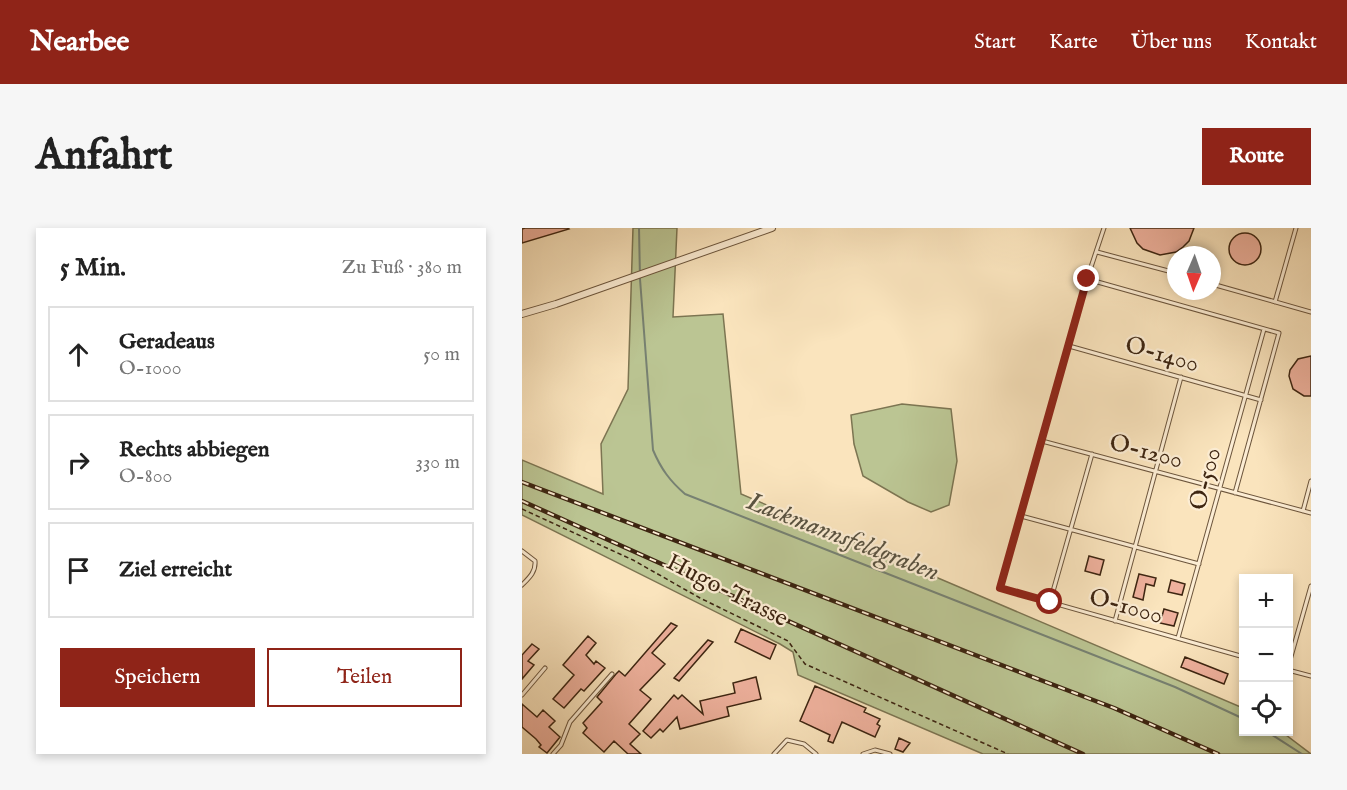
<!DOCTYPE html>
<html lang="de">
<meta charset="utf-8">
<style>
:root{--surface:#fff;--page:#f6f6f6;--text:#222;--muted:#767676;--line:#e0e0e0;--accent:#8f2418}
body{margin:0;font-family:"IM FELL English",serif;background:var(--page);color:var(--text)}
.controls{position:absolute;right:18px;bottom:18px;display:grid;overflow:hidden;border-radius:0px;box-shadow:0 3px 9px #0003}
.controls button{width:54px;height:54px;display:grid;place-items:center;padding:0;border:0;border-bottom:2px solid var(--line);background:var(--surface);color:var(--text);font:30px sans-serif}
.compass{position:absolute;left:645px;top:18px;width:54px;height:54px;border-radius:50%;background:var(--surface);box-shadow:0 3px 9px #0003;rotate:182deg}
.stop{position:absolute;width:18px;height:18px;margin:-14px;border:4px solid #8f2418;border-radius:50%;background:#fff}
.stop.end{background:#8f2418;border-color:#fff;box-shadow:0 2px 6px #0008}
.list{margin:0;padding:0;list-style:none}
h2{display:flex;justify-content:space-between;align-items:center;height:78px;margin:0;padding:0 24px;font-size:26px}
h2 small{font-size:20px;font-weight:400;color:var(--muted)}
.list li{display:grid;grid-template-columns:39px 1fr auto;gap:18px;align-items:center;box-sizing:border-box;height:96px;margin:0 12px 12px;padding:0 12px;border:2px solid var(--line);border-radius:0px}
.list b{display:block;font-size:22px;white-space:nowrap}
.list p{margin:0;font-size:20px;white-space:nowrap;color:var(--muted)}
.list em{font-size:20px;font-style:normal;color:var(--muted)}
.actions{display:flex;gap:12px;padding:18px 24px}
.actions a{flex:1;padding:14px 0;border:2px solid var(--accent);border-radius:0px;text-align:center;font-size:21px;color:var(--accent)}
.actions .main{background:var(--accent);color:#fff}
.icon{flex:none;width:33px;height:33px;fill:none;stroke:currentColor;stroke-width:2;stroke-linecap:round;stroke-linejoin:round}
.map{position:relative;flex:none;width:789px;height:526px;overflow:hidden;border-radius:0px}
header{display:flex;align-items:center;gap:36px;box-sizing:border-box;height:84px;padding:0 30px;background:var(--accent);color:#fff}
header strong{font-size:28px}
nav{display:flex;gap:33px;margin-inline-start:auto;font-size:21px}
.intro{display:flex;align-items:center;justify-content:space-between;box-sizing:border-box;height:144px;padding:0 36px}
h1{margin:0;font-size:42px}
.button{padding:15px 27px;border-radius:0px;background:var(--accent);color:#fff;font-size:21px;font-weight:700}
main{display:flex;gap:36px;padding:0 36px}
aside{flex:1;background:var(--surface);border-radius:0px;box-shadow:0 3px 9px #0003}
.map>svg:first-child{display:block}
.green{fill:#bbc593;stroke:#7c7552;stroke-width:1.5}
.lines{fill:none;stroke-linecap:round;stroke-linejoin:round}
.stream{stroke:#778172;stroke-width:2}
.building{fill:#efb19d;stroke:#3d2511;stroke-width:1.5}
.lane-casing{stroke:#6c553c;stroke-width:5}
.street-casing{stroke:#6c553c;stroke-width:8}
.path{stroke:#3d2511;stroke-width:1.5;stroke-dasharray:4.5 3;stroke-linecap:butt}
.lane{stroke:#fcedd4;stroke-width:3}
.street{stroke:#fcedd4;stroke-width:6}
.rail-casing{stroke:#3d2511;stroke-width:4.5}
.rail{stroke:#fcedd4;stroke-width:2;stroke-dasharray:7;stroke-linecap:butt}
.route{stroke:#8f2418;stroke-width:8}
.labels{text-anchor:middle;dominant-baseline:central;stroke-width:4.5;stroke-linejoin:round;paint-order:stroke}
.street-label{font-size:24px;fill:#3d2511;stroke:#fcedd4}
.water-label{font-size:26px;font-style:italic;fill:#5a5341;stroke:#fcedd4}
</style>
<header>
<strong>Nearbee</strong>
<nav><a>Start</a><a>Karte</a><a>Über uns</a><a>Kontakt</a></nav>
</header>
<div class="intro"><h1>Anfahrt</h1><a class="button">Route</a></div>
<main>
<aside>
<h2>5 Min.<small>Zu Fuß · 380 m</small></h2>
<ul class="list">
<li><svg class="icon" aria-label="ahead" viewBox="0 0 24 24"><path d="M12 20V5M6 11l6-6 6 6"/></svg><div><b>Geradeaus</b><p>O-1000</p></div><em>50 m</em></li>
<li><svg class="icon" aria-label="right" viewBox="0 0 24 24"><path d="M7 20v-9h11M14 6l5 5-5 5"/></svg><div><b>Rechts abbiegen</b><p>O-800</p></div><em>330 m</em></li>
<li><svg class="icon" aria-label="arrive" viewBox="0 0 24 24"><path d="M6 21V4h12l-3 4 3 4H6"/></svg><div><b>Ziel erreicht</b></div></li>
</ul>
<div class="actions"><a class="main">Speichern</a><a>Teilen</a></div>
</aside>
<div class="map">
<svg width="789" height="526" viewBox="0 0 789 526">
<rect width="100%" height="100%" fill="#fae4bd"/>
<filter id="stains"><feTurbulence type="fractalNoise" baseFrequency=".00333" numOctaves="4"/><feColorMatrix values="0 0 0 0 .2 0 0 0 0 .09 0 0 0 0 .02 0 0 0 .5 -.17"/></filter>
<radialGradient id="worn" r=".72"><stop offset=".6" stop-color="#630" stop-opacity="0"/><stop offset="1" stop-color="#630" stop-opacity=".3"/></radialGradient>
<path class="green" d="M111,0H155L151,89L201,86L219,266L721,480L722,503L760,504L789,526H461L276,447L271,424L258,416L0,287V232L81,266L79,216L106,161Z
M380,176L429,181L435,233L427,277L409,284L386,274L341,248L332,216L329,187Z"/>
<g class="lines">
<path class="stream" d="M117,0L118,51L131,222C139,241 148,253 163,266L653,459L722,491
M744,503L780,526"/>
</g>
<path class="building" d="M3,0H46L47,1L0,15V1Z
M608,0H672L667,13L661,19L654,24L638,27L621,21L615,15Z
M707 21a16 16 0 1 1 32 0a16 16 0 1 1-32 0Z
M789,128V168H782L771,161L767,148L768,142L776,131Z
M567,328L582,332L578,347L563,343Z
M617,346L634,350L632,358L624,356L621,372L611,369Z
M649,352L663,356L660,367L646,364Z
M642,381L656,385L652,398L638,395Z
M149,395L155,398L130,425L143,436L118,462L129,471L107,496L118,506L108,516L119,526H106L92,513L82,524L61,505L65,500L61,495L80,474L75,469L94,446L97,443L103,448Z
M219,401L254,417L248,431L213,414Z
M66,408L74,415L64,427L72,436L74,433L83,440L62,463L59,461L42,480L31,471L52,447L41,437Z
M186,412L191,414L157,453L152,450Z
M10,416L17,421L6,433L12,437L0,451V427Z
M663,429L706,446L702,456L659,439Z
M234,449L239,471L205,479L207,488L158,501L155,489L141,504L138,501L129,510L121,503L152,467L156,471L160,467L181,486L178,473L213,465L211,455Z
M293,458L344,480L342,484L358,491L355,496L358,498L353,509L320,494L311,515L306,513L308,507L278,493Z
M0,476L15,489L21,482L33,493L27,499L38,509L25,525L17,519L19,517L14,511L0,499Z
M377,510L388,515L381,524L373,521Z"/>
<g class="lines">
<g class="lane-casing">
<path id="lane" d="M582,0L565,51L478,360L722,429
M575,24L654,45
M565,51L757,105L713,265
M690,56L789,84
M753,74L774,0
M547,118L739,172
M520,213L789,285
M781,283L789,253
M499,288L677,336
M0,323L13,333C14,344 7,350 0,357
M528,374L570,226
M593,393L659,149
M656,410L742,101
M766,439L789,358
M766,442L789,448
M0,467L23,440
M31,526L39,517L48,494L90,446
M252,526L265,512L282,516L294,526
M341,526L353,522L368,526"/>
</g>
<g class="street-casing">
<path id="street" d="M0,86L34,76L250,0"/>
</g>
<path class="path" d="M0,281L111,332L178,370L266,413L283,436L486,526"/>
<use href="#lane" class="lane"/>
<use href="#street" class="street"/>
<g class="rail-casing">
<path id="rail" d="M0,254L592,480L696,526
M0,273L561,526"/>
</g>
<use href="#rail" class="rail"/>
</g>
<g class="lines">
<path class="route" d="M528,374L478,360L565,51"/>
</g>
<g class="labels">
<g class="street-label">
<text transform="translate(640 127) rotate(16)">O-1400</text>
<text transform="translate(624 224) rotate(15)">O-1200</text>
<text transform="translate(684 251) rotate(-75)">O-500</text>
<text transform="translate(205 363) rotate(27)">Hugo-Trasse</text>
<text transform="translate(604 379) rotate(16)">O-1000</text>
</g>
<g class="water-label">
<text transform="translate(321 309) rotate(21)">Lackmannsfeldgraben</text>
</g>
</g>
<rect width="100%" height="100%" filter="url(#stains)"/>
<rect width="100%" height="100%" fill="url(#worn)"/>
</svg>
<div class="controls">
<button>+</button>
<button>−</button>
<button><svg class="icon" aria-label="locate" viewBox="0 0 24 24"><circle cx="12" cy="12" r="6"/><path d="M12 2v4M12 18v4M2 12h4M18 12h4"/></svg></button>
</div>
<svg class="compass" viewBox="-18 -18 36 36"><path d="M0-13l5 13h-10z" fill="#e53935"/><path d="M0 13l5-13h-10z" fill="#767676"/></svg>
<div class="stop" style="left:528px;top:374px"></div>
<div class="stop end" style="left:565px;top:51px"></div>
</div>
</main>
